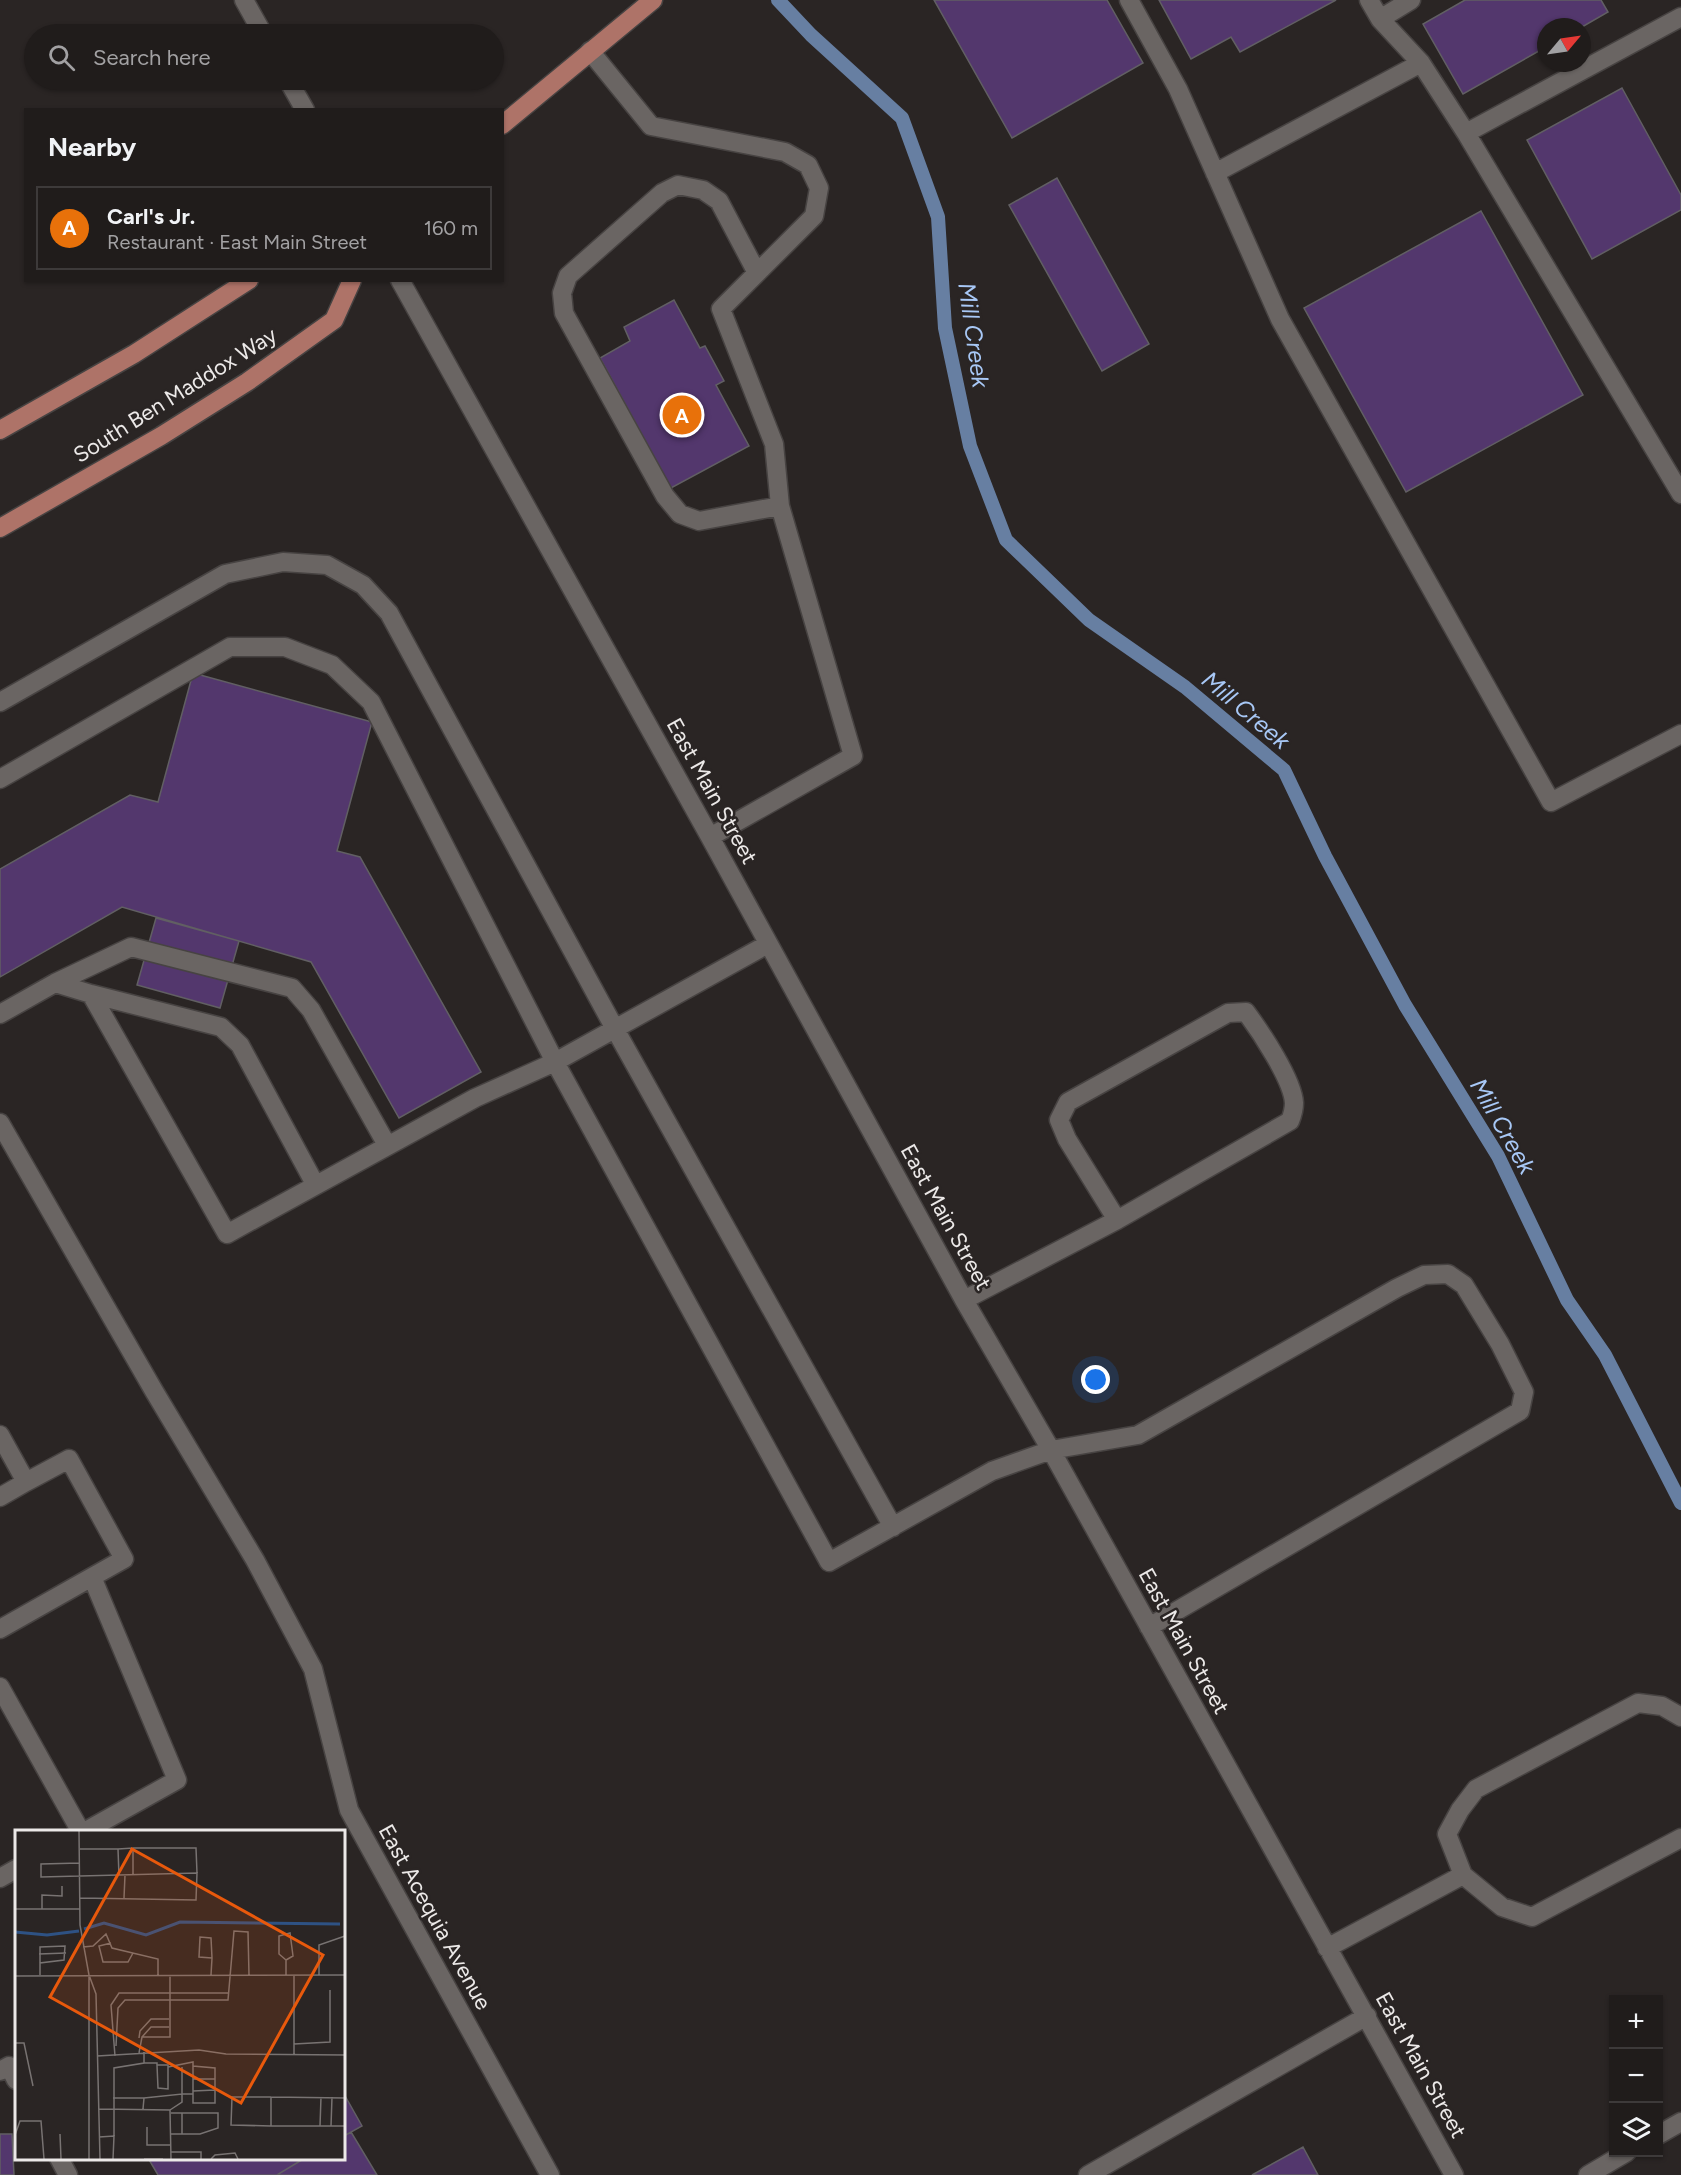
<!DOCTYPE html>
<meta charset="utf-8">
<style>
:root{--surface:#201c1b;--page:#282524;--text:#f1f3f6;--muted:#a2a1a3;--line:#3d3a3a;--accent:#d93025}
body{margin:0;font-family:Figtree,sans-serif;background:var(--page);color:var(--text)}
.controls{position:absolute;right:18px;bottom:18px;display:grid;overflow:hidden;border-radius:0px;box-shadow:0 2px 4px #0004}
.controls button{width:54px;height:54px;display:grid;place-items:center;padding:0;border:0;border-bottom:2px solid var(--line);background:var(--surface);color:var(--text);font:30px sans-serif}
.compass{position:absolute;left:1537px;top:18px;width:54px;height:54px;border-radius:50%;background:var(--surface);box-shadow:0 2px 4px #0004;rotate:61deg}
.you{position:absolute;left:1096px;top:1380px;width:21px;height:21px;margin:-15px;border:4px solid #fff;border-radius:50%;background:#1a73e8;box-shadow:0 0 0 9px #1a73e833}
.badge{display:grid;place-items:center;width:39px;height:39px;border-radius:50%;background:var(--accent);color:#fff;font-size:20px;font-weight:700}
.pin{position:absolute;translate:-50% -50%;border:3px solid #fff;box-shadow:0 2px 6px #0006}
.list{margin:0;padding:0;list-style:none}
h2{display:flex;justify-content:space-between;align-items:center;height:78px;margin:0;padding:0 24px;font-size:26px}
h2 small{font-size:20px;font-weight:400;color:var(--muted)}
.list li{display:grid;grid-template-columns:39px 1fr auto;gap:18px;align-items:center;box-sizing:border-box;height:84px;margin:0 12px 12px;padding:0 12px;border:2px solid var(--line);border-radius:0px}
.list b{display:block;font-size:22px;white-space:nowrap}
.list p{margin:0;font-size:20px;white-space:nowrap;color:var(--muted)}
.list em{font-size:20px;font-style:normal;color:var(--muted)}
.icon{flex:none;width:33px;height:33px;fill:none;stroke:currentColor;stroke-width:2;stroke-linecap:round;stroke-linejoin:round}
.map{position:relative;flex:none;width:1681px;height:2175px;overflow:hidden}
.search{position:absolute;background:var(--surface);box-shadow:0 2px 4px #0004;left:24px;top:24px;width:480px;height:66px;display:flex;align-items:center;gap:15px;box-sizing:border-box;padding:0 21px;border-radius:33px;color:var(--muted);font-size:22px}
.panel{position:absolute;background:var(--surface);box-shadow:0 2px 4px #0004;left:24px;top:108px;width:480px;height:174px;border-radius:0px}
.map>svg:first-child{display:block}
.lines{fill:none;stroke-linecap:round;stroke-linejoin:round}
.stream{stroke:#677fa2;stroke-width:14}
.building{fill:#53376d;stroke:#615f63;stroke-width:1.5}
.minor-casing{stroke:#474342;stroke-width:21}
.major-casing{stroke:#474342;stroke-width:21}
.minor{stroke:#6a6563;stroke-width:18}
.major{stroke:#ae7368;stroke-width:18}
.labels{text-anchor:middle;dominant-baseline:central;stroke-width:5;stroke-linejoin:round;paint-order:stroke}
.street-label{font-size:22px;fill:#ece9e8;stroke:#2a2524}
.water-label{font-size:24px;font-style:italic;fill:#a8c8f6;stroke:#2a2524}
.inset-river{fill:none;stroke:#2e5284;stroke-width:3}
.inset-road{fill:none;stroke:#787372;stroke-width:1.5}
.view{fill:#e8590c;fill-opacity:0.15;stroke:#e8590c;stroke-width:3}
.inset-edge{fill:none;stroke:#ece9e8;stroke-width:3}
</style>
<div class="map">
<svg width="1681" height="2175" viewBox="0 0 1681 2175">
<rect width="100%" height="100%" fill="#2a2524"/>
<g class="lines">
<path class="stream" d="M778,0L811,35L902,118L938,217L945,328L970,446L1006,540L1089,620L1185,687L1284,770L1325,856L1405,1005L1498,1156L1567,1300L1605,1355L1681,1503"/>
</g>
<path class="building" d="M934,0H1107L1143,63L1012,138Z
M1159,0H1336L1240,52L1231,37L1191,59Z
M1465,0H1601L1608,12L1582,27H1546V47L1463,94L1423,24Z
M1622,88L1681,195V210L1592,259L1527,140Z
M1057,178L1149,344L1102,371L1009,205Z
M1481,211L1583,395L1406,492L1304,308Z
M674,300L700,348L705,346L724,381L716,385L749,446L671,488L600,358L630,341L624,327Z
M193,673L372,722L337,851L360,857L481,1072L399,1118L311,962L122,907L0,977V869L130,795L158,802Z
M156,918L239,941L220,1008L137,985Z
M344,2094L362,2126L344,2136Z
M351,2132L377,2175H277L305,2158H344V2136Z
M0,2134H12L14,2175H0Z
M1303,2147L1318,2175H1252Z
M148,2158H305L277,2175H158Z"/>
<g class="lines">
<g class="minor-casing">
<path id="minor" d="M244,0L263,34
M1129,0L1178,89L1280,319L1551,802L1681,734
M1369,0L1380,19L1421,63L1466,133L1681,494
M1380,19L1411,0
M590,51L651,126L785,152L808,165L819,188L814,216L721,309L774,444L780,506L853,756L710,837
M288,80L305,110
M1466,133L1681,17
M1215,173L1421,63
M757,273L719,201L703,190L678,185L662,193L568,276L562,293L564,313L665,496L680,514L699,521L780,506
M400,280L710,837L964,1300L1051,1450L1454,2175
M0,702L225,574L283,562L327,565L363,585L389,613L615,1029L893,1527
M0,779L230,647H285L332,665L371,702L555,1062L829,1562L992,1471L1051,1450L1138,1435L1397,1288L1424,1275L1448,1274L1464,1285L1500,1344L1524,1392L1520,1411L1149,1627
M55,983L131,947L292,988L311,1010L387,1145
M91,994L221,1027L240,1045L315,1184
M0,1014L55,983L91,994L227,1234L475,1098L555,1062L768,944
M0,1123L154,1391L255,1560L313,1669L349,1810L550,2175
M964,1300L1117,1220L1290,1121C1292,1116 1294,1109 1294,1103C1293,1080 1260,1031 1246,1012L1228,1013L1068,1102L1059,1120L1067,1139L1117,1220
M0,1435L26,1482L69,1459L124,1559L92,1577L177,1780L84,1832
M0,1497L26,1482
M0,1629L92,1577
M0,1687L81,1832
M1681,1717L1662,1706L1638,1703L1476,1789L1460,1810L1447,1834L1463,1875L1502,1907L1532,1917L1681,1838
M0,1878L16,1869
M1327,1948L1463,1875
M0,2071L9,2066L16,2080
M1658,2135L1681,2122
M59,2158L68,2175
M1088,2175L1367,2016
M1588,2175L1627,2152"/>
</g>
<g class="major-casing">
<path id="major" d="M502,125L653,0
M0,430L134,354L249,280
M0,528L161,436L247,382L334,320L352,280"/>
</g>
<use href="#minor" class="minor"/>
<use href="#major" class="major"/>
</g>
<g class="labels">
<g class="street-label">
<text transform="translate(175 395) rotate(-32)">South Ben Maddox Way</text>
<text transform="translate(712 791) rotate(61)">East Main Street</text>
<text transform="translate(946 1217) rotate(61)">East Main Street</text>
<text transform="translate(1184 1641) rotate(61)">East Main Street</text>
<text transform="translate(435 1917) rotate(61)">East Acequia Avenue</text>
<text transform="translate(1421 2065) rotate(61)">East Main Street</text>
</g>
<g class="water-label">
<text transform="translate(974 335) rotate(82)">Mill Creek</text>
<text transform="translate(1246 710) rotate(40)">Mill Creek</text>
<text transform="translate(1503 1126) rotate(60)">Mill Creek</text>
</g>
</g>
<g transform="translate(15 1830)">
<rect width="330" height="330" fill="#2a2524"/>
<path class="inset-river" d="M69,99L89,93L131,105L165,92L325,94M0,102L32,105L64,101"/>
<path class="inset-road" d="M64,1L65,95L74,145V329M330,1V30M118,18H181L182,43M65,19H103L104,46M103,19L118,18V44M65,33L26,34V47L182,43L181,70L65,68M109,68L110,45M0,79H65M27,79V65L47,66V56M96,113L84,116L88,132H113L118,123M68,117L78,116L91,104L97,118L143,129V145M24,124L51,123M25,145V133L49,130L50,116L25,117V133M74,145L81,164L85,329M196,145L197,128L196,108L185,107L184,127L197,128M271,145V130L278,126L275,103L264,106V124L271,130M279,145V224M304,145V115L330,106M0,146L330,145M127,207L136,197H154M124,208L125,201L136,189H154M0,213H9L18,256M279,214L315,212V160M101,216L103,178L110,170H213L219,101L233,102L234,145M124,223L127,207H155V145M82,226L184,220L211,224L330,225M100,226L96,175L104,163H213M129,233H142V235L143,258L153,259V235H142M153,237L178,232V236L200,238V273H178V236M167,237V264H178M178,249H200M178,261L200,260M98,268H129L128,279M129,268L167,264V272L155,280M330,268L256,267V296H330M84,279L155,280L156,329M156,283H203V298L185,304H156M167,283V304M256,296L216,295L217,267H256M305,296L306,267M316,296L317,267M132,297V315H156M45,304L46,329M0,305L5,291H26L29,329M99,306V238L129,233V222M84,307L99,306L98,329M156,322H186V329M129,329H148M196,329L200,325L220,323L223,329"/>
<path class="view" d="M117,19L308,125L226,273L35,167Z"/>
<rect width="330" height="330" class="inset-edge"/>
</g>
</svg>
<div class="controls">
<button>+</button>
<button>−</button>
<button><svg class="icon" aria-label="layers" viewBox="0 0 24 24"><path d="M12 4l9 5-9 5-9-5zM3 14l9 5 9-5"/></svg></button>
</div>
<svg class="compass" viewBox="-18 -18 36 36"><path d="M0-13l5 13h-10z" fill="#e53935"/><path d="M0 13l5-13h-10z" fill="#a2a1a3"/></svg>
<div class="you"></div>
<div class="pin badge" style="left:682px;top:415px;background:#e8710a">A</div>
<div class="search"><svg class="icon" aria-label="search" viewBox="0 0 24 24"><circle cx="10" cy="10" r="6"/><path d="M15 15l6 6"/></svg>Search here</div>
<section class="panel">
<h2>Nearby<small></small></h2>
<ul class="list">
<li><span class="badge" style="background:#e8710a">A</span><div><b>Carl's Jr.</b><p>Restaurant · East Main Street</p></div><em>160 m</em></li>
</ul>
</section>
</div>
